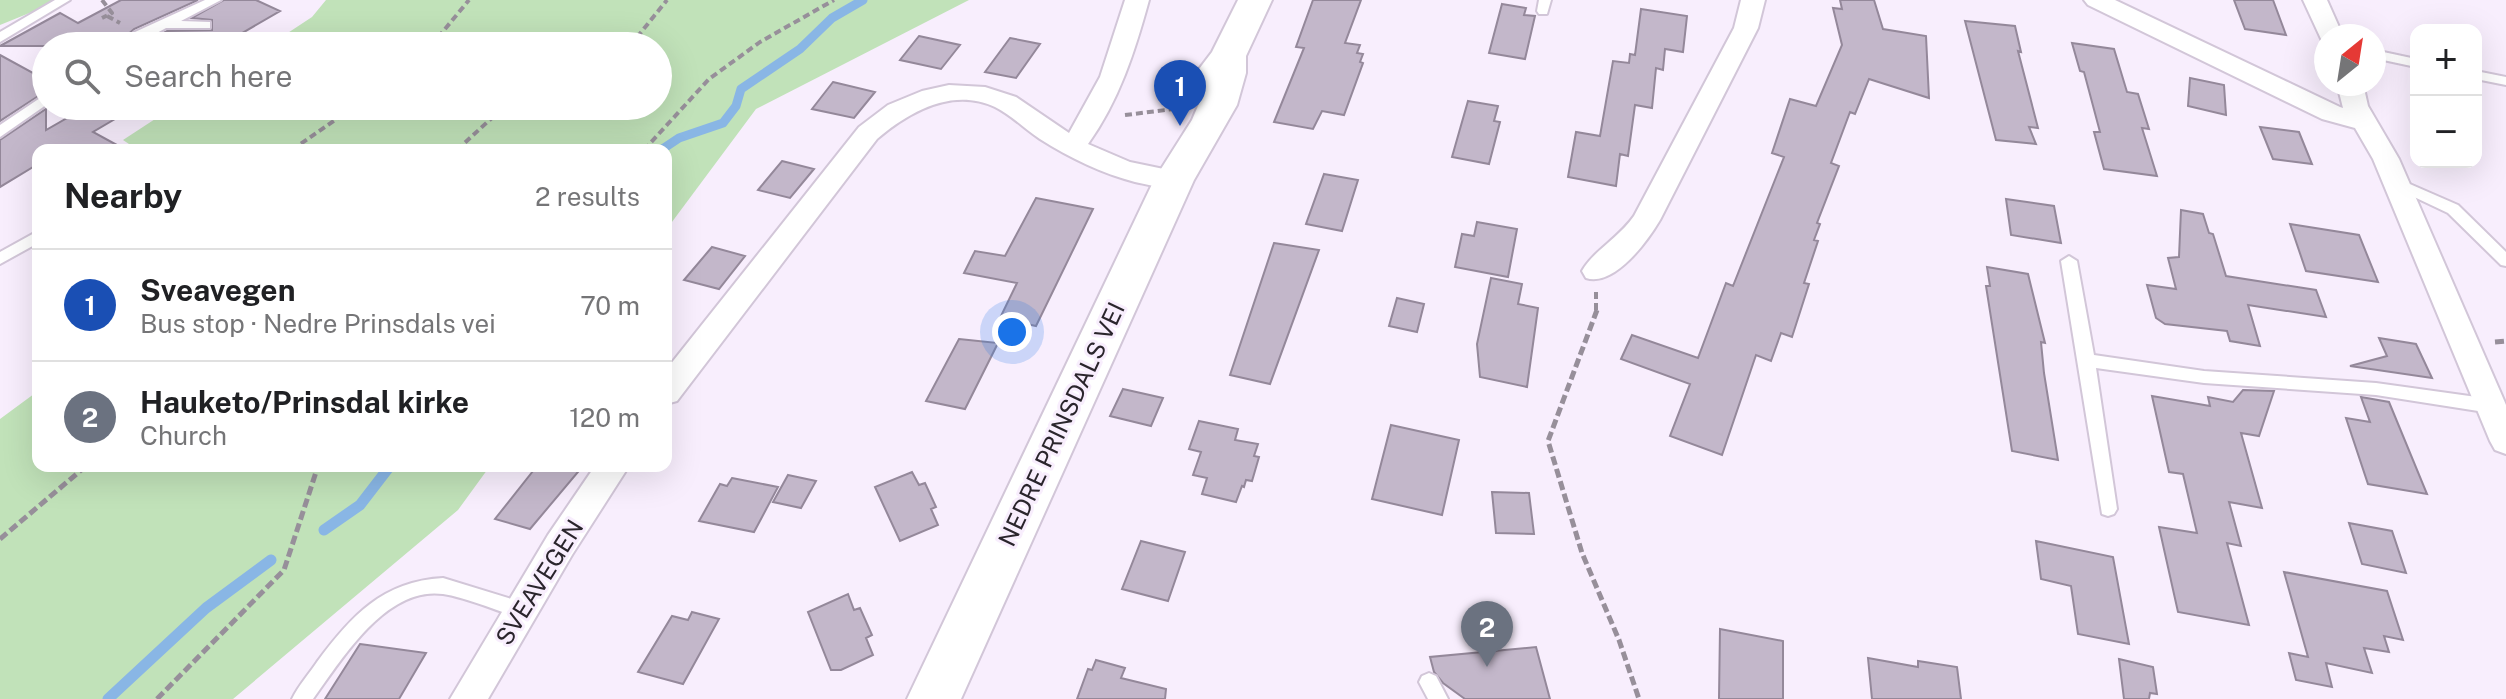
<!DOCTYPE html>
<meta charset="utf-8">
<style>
:root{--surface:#fff;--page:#f6f6f6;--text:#202124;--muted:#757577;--line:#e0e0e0;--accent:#db2777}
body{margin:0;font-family:"Public Sans",sans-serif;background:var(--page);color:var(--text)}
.controls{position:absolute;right:24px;top:24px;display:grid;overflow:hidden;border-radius:16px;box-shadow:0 8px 32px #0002}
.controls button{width:72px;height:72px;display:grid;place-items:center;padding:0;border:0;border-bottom:2px solid var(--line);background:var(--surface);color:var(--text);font:40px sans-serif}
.compass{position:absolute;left:2314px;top:24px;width:72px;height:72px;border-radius:50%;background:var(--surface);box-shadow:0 8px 32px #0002;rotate:30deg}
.you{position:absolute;left:1012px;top:332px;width:28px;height:28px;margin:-20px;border:6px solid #fff;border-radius:50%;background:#1a73e8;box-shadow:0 0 0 12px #1a73e833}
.badge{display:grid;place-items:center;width:52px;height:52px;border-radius:50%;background:var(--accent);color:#fff;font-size:26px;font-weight:700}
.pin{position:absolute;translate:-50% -66px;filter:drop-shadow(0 2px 4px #0008)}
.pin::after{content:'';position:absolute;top:42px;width:28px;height:24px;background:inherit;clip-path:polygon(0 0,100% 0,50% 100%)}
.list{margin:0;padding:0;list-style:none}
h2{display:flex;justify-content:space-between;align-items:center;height:104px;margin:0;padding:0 32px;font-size:34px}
h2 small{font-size:26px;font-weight:400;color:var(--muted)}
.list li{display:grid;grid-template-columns:52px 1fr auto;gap:24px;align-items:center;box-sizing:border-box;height:112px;padding:0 32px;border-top:2px solid var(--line)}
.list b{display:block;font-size:30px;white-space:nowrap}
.list p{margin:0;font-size:26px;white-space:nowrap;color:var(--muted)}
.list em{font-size:26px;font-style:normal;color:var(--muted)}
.icon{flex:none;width:44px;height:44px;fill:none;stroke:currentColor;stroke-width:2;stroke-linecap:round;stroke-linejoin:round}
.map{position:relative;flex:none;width:2506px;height:699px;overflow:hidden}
.search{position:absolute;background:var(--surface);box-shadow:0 8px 32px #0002;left:32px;top:32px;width:640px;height:88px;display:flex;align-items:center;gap:20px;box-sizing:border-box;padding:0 28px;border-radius:44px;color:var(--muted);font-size:30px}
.panel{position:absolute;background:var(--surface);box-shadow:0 8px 32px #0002;left:32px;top:144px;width:640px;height:328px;border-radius:16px}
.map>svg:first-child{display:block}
.green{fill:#c1e2b9}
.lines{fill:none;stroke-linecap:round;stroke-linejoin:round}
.stream-far1{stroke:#89b6e5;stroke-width:9}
.stream{stroke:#89b6e5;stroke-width:11}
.building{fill:#c3b7ca;stroke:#94889a;stroke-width:2}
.service-casing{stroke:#d2c6d8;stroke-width:4}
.minor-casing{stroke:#d2c6d8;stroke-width:4}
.secondary-casing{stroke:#d2c6d8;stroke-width:4}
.path-far1{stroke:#978f9a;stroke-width:4;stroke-dasharray:7 4;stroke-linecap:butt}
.path{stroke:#978f9a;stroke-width:5;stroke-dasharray:9 4;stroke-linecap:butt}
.service{fill:#fff;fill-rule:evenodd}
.minor{fill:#fff;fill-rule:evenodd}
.secondary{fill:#fff;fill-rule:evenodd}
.labels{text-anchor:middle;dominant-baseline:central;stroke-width:6;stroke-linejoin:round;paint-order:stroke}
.street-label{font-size:24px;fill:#2a252c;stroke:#f8eefd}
</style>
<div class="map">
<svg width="2506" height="699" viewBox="0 0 2506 699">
<rect width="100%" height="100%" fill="#f8eefd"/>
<path class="green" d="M0,0H51L54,3L0,25Z
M326,0H969L756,109L666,230V150H138L123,140L175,106H658V46H268L312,17Z
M38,391V466H490L458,510L233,699H0V419Z"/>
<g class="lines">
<path class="stream-far1" d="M661,150L679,138L723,123L736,106L741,89L800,49L832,18L863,0"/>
<path class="stream" d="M324,530L360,505L390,466
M108,699L206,608L271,560"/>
</g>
<path class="building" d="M121,0H198L134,29L115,46H0L60,13L78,23Z
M224,0H256L280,11L220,46H139L167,31L212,30V20L192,18Z
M1313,0H1361L1345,43L1360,45L1357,53L1363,54L1360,62L1363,63L1344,115L1322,111L1313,129L1274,122L1304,48L1296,47Z
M1840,0H1874L1883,29L1926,36L1929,98L1869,79L1855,114L1850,112L1831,163L1839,166L1817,223L1820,224L1814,240L1818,241L1804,283L1809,284L1792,337L1781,333L1771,361L1756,355L1722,455L1670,436L1690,384L1621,359L1632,335L1698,358L1726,283L1733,286L1784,157L1772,153L1790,99L1816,106L1842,45L1833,8L1842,9Z
M2234,0H2273L2286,35L2245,29Z
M1502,4L1526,8L1524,15L1535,16L1525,59L1489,53Z
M1641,9L1687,16L1683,52L1665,49L1663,70L1656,68L1652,108L1635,105L1628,156L1620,154L1616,186L1568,177L1576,132L1600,136L1613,61L1629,63L1630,54L1635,55Z
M1965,21L2015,26L2021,52L2018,51L2038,128L2029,127L2036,144L1996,140Z
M919,36L960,45L941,69L900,60Z
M1010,38L1040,44L1016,78L985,72Z
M2072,43L2114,49L2127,92L2138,94L2149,129L2142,128L2157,176L2104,169L2094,132H2100L2084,72L2080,71Z
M0,55L46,80V91L0,121Z
M2190,78L2224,85L2226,115L2188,106Z
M833,82L875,92L854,118L812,109Z
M1468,101L1498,106L1494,121L1500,122L1489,164L1452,157Z
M88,106H137L93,132L126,150H38V164L0,187V140L46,109V130Z
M2260,127L2299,132L2312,164L2273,159Z
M782,161L814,169L790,198L758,190Z
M1324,174L1358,180L1342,231L1306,224Z
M1036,198L1093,209L1036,326L1000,318L1017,283L964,273L975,251L1005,256Z
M2006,199L2054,206L2061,243L2011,235Z
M2181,210L2203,214L2209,233L2213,234L2226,276L2316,290L2326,317L2248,305L2260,346L2230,341L2227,331L2165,324L2156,318L2147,285L2176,289L2168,258L2179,257Z
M1477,222L1517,229L1508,277L1455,267L1462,234L1474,236Z
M2290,224L2359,235L2378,282L2306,271Z
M1274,243L1319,250L1270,384L1230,375Z
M712,247L745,256L719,289L684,280Z
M1987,267L2028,274L2045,343L2041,342L2044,373L2058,460L2012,451L1986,286H1990Z
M1491,278L1522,284L1518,304L1538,308L1527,387L1480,377L1477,344Z
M1397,298L1424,304L1417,332L1389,326Z
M2379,338L2416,344L2432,378L2350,366L2387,356Z
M959,339L998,343L965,409L926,401Z
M1123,389L1163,398L1151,426L1110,416Z
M2243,390L2274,391L2259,436L2241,433L2262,508L2229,502L2241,546L2227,543L2249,625L2178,612L2159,527L2197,533L2183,474L2169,472L2152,396L2210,406L2208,397L2233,402Z
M2361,397L2389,402L2427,494L2368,484L2346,418L2370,422Z
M1199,421L1238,429L1235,440L1258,444L1254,456L1259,457L1252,481L1246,480L1244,487L1242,486L1236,502L1202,494L1207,478L1193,475L1201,452L1189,449Z
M1391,425L1459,440L1442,515L1372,499Z
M537,466H583L530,529L495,519Z
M912,472L919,485L925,483L936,507L931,509L938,525L900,541L875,487Z
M788,475L816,481L801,508L773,502Z
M732,478L778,487L754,532L699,521L720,484L727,486Z
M1492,492L1529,493L1534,534L1496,533Z
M2349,523L2392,531L2406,573L2362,564Z
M1141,541L1185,552L1168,601L1122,589Z
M2036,541L2113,557L2129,644L2078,634L2071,586L2041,579Z
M2284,572L2387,591L2403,640L2384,636L2389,652L2364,648L2372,673L2326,663L2332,687L2296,680L2289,653L2308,657Z
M848,594L854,610L860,608L872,635L866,638L873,655L841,670H831L808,612Z
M692,612L719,619L683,684L638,672L672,616L688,620Z
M1720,629L1783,641V699H1719Z
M360,644L426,653L399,699H325Z
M1536,647L1550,699H1465L1443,683L1434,672L1430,657Z
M1868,658L1918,667V661L1957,667L1961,699H1872Z
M2119,659L2153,667L2157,694L2150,693L2149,699H2124Z
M1096,660L1125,668L1121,678L1166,689L1165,699H1077L1088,669L1092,670Z"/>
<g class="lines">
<g class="service-casing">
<path id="service" d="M55,0H70L0,42V32Z
M205,0H221L181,21L210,22V28H166L133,46H118L135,32Z
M1539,0H1551L1547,14H1539L1537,11Z
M2374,50L2416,59V67L2374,58Z
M2476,71L2506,77V85L2476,79Z
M46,94V105L0,137V125Z
M2396,178L2458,205L2506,252V266L2501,265L2448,213L2391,186L2389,183L2391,180Z
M38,231V243L0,264V252Z
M2069,256L2077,261L2094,355L2204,371L2376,383L2491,399L2497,401L2499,406L2497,411L2491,413L2376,395L2204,383L2096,368L2117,509L2114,514L2108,516L2102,514L2061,261Z
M443,578L521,602L528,604L530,610L528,616L521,618C496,611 469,598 443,594C386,586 342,659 313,699H292C298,686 309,674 317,662C351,616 383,581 443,578Z
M1429,673L1436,676L1448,699H1428L1419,682L1422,676Z"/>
</g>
<g class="minor-casing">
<path id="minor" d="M1125,0H1149C1135,51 1119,101 1088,144L1130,162L1183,173L1187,180L1183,187C1168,191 1151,185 1135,182C1101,173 1070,158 1040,139C1025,129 1011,115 995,107C952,87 909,112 877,139L677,401L666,404V370L859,127L888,105L922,91L949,85L985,87L1016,97L1069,133L1100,77Z
M1741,0H1765L1758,28L1660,220C1647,242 1614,287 1586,278L1582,271C1593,251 1619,238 1634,216L1734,28Z
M2084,0H2115L2340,107L2343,108L2337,84H2363L2368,106L2399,159L2506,405V454L2495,450L2490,441L2373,159L2355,128L2322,119L2088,5Z
M2303,0H2327L2343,36H2326V42L2322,41Z
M595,466H629L572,555L488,699H450L548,535Z"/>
</g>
<g class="secondary-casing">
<path id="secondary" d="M1238,0H1272L1246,56V73L1237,105L1194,180L961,699H907L1154,180L1192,120L1206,87L1198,85L1193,77L1212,52Z"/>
</g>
<path class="path-far1" d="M102,0L112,13L102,18
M107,16L120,23
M431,46L469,0
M630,46L667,0
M1125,115L1182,108
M292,150L355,106
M457,150L495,115L517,106
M644,150L709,79L760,42L834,0
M38,200L34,205L38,212
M1596,292V312"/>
<path class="path" d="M1597,310L1548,441L1582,553L1619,640L1639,699
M2495,342L2506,341
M0,539L86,466
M157,699L284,570L318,466"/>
<use href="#service" class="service"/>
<use href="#minor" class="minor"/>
<use href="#secondary" class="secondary"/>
</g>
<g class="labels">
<g class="street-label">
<text transform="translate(1061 424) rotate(-65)">NEDRE PRINSDALS VEI</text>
<text transform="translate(539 582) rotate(-58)">SVEAVEGEN</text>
</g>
</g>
</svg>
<div class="controls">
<button>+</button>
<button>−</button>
</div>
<svg class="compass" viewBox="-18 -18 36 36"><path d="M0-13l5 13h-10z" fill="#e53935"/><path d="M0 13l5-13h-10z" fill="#757577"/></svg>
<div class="you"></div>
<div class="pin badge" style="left:1180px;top:126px;background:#1a4fb4">1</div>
<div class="pin badge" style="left:1487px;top:667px;background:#6b7280">2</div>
<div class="search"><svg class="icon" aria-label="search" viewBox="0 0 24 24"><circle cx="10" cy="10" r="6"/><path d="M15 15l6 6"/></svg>Search here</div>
<section class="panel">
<h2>Nearby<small>2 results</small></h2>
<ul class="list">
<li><span class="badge" style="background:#1a4fb4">1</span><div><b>Sveavegen</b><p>Bus stop · Nedre Prinsdals vei</p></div><em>70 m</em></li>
<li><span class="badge" style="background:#6b7280">2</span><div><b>Hauketo/Prinsdal kirke</b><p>Church</p></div><em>120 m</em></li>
</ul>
</section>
</div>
